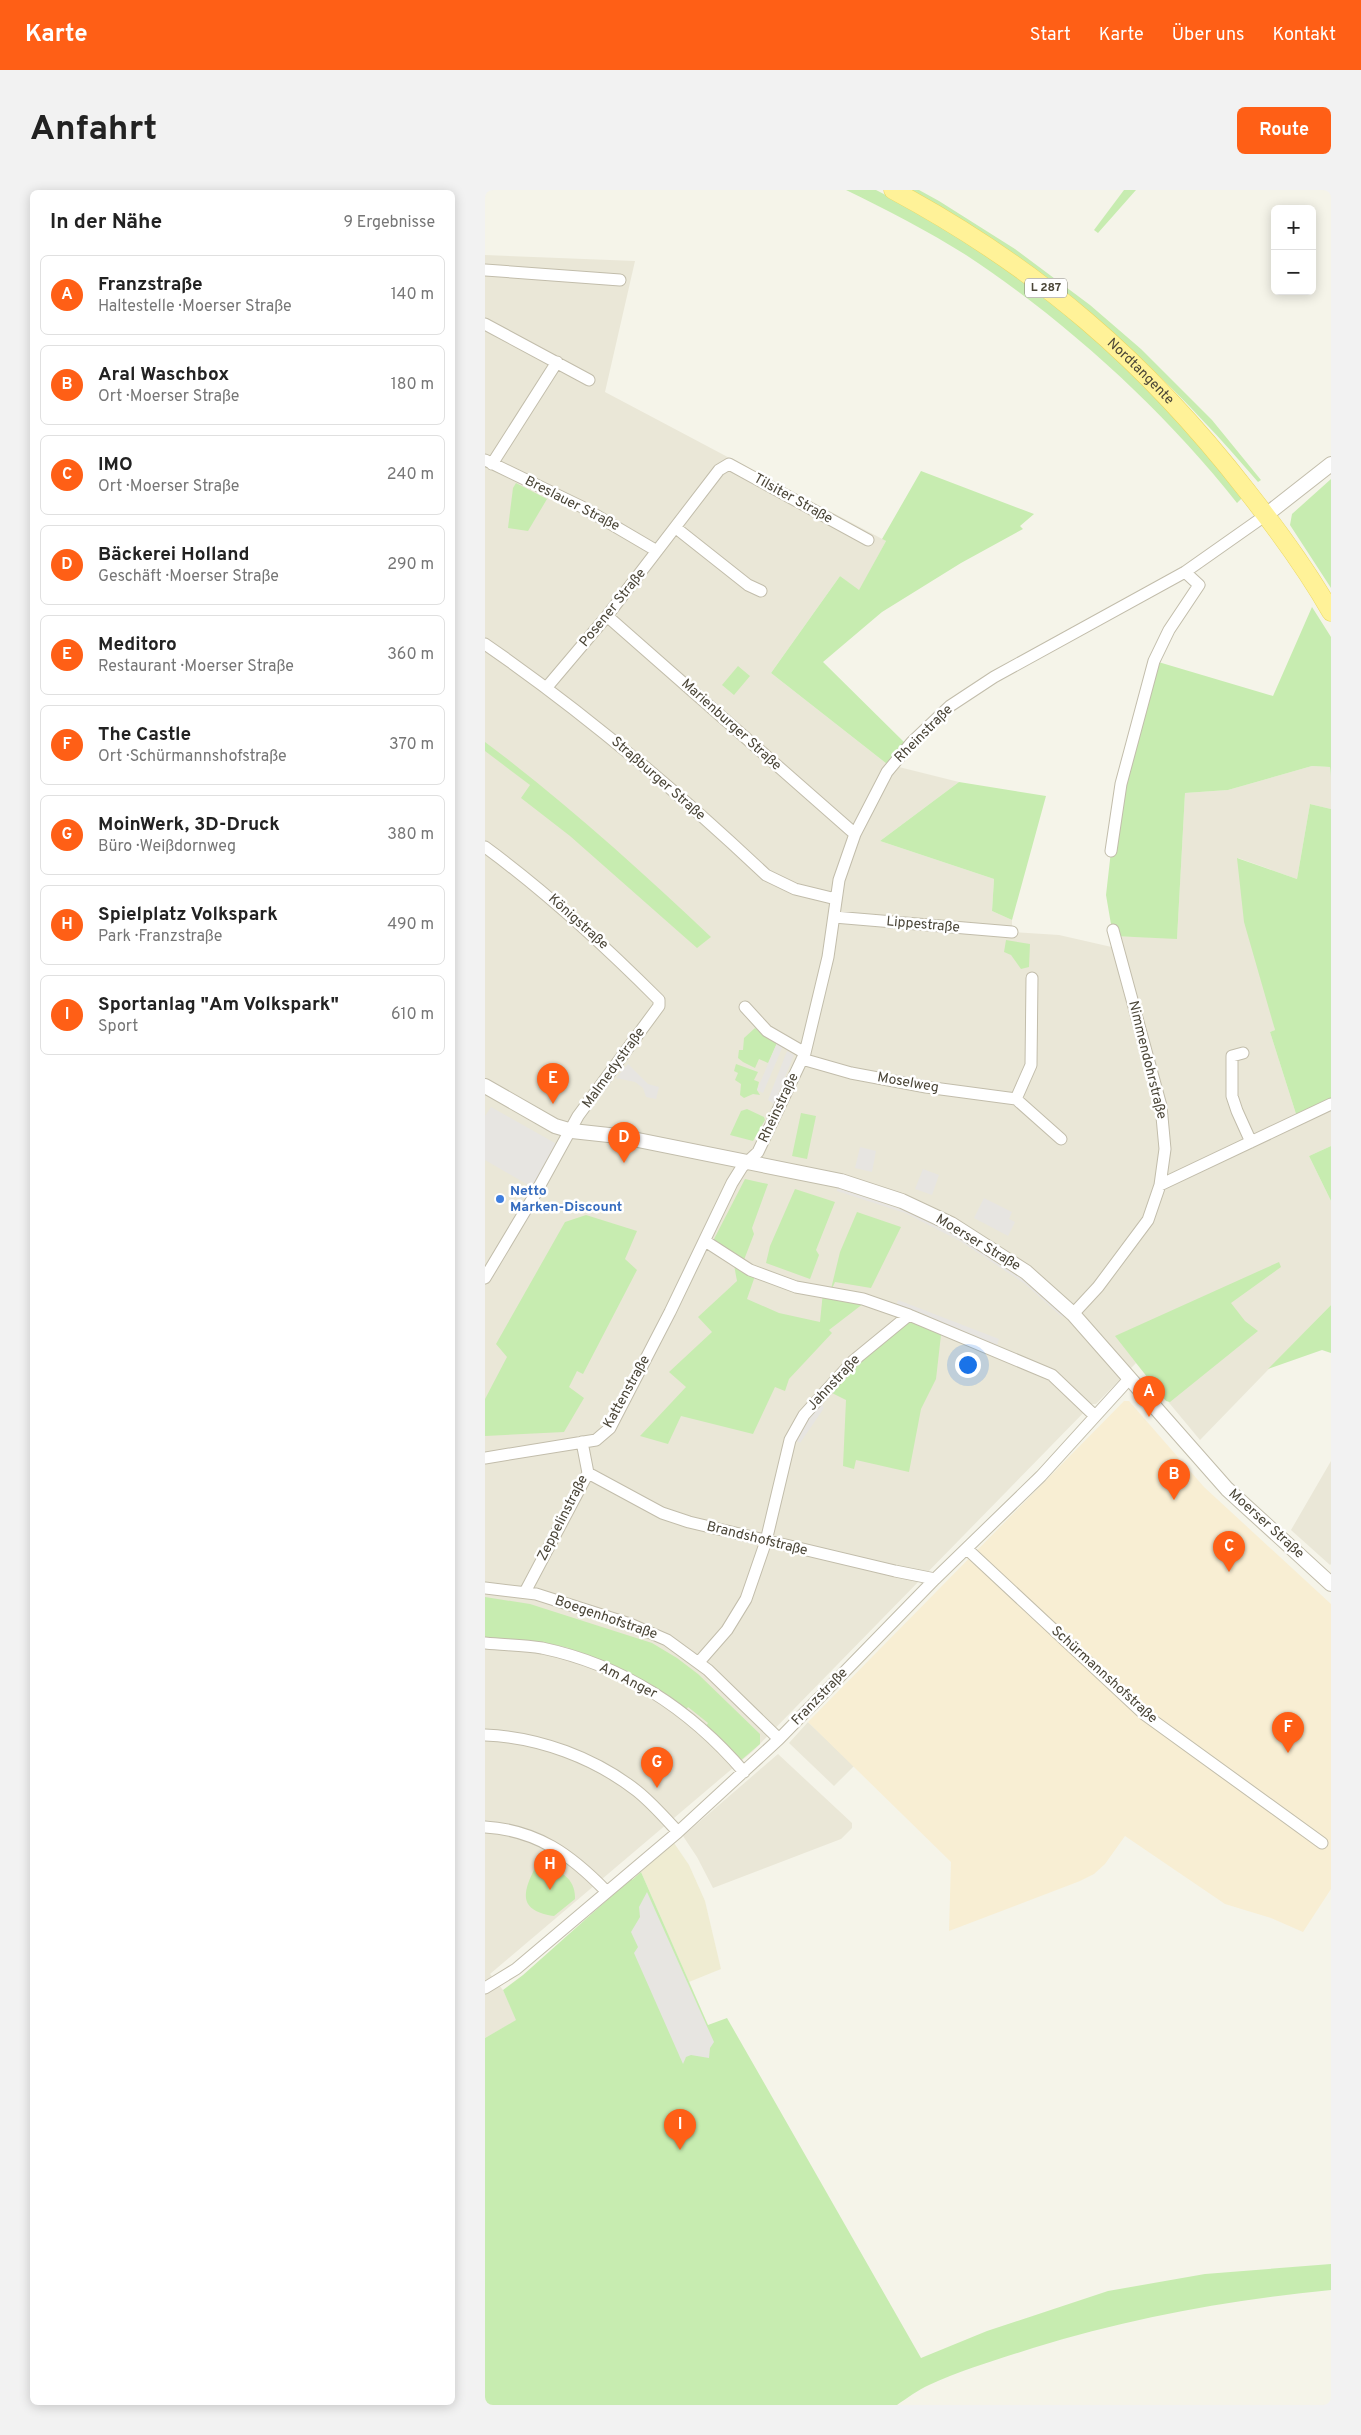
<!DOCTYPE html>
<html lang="de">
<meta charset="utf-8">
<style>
:root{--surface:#fff;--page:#f2f2f2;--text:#222;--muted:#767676;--line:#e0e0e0;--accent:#ff5f16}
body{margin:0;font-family:Overpass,sans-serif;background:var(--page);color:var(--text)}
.controls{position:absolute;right:15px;top:15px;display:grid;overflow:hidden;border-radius:8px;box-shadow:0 2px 12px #0003}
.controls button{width:45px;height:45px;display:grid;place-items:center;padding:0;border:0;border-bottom:1px solid var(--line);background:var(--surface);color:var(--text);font:25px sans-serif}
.you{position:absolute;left:482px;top:1174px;width:18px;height:18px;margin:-12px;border:4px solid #fff;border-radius:50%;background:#1a73e8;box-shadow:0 0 0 8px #1a73e833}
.badge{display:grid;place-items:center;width:32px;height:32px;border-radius:50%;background:var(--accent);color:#fff;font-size:16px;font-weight:700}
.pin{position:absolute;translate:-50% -41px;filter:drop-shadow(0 1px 2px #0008)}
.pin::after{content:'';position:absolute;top:26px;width:18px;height:15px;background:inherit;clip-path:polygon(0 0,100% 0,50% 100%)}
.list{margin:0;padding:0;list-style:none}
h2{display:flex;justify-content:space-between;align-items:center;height:65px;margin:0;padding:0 20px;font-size:21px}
h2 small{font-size:16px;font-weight:400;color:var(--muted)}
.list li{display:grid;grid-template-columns:32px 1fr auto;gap:15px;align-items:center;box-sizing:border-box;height:80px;margin:0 10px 10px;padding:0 10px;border:1px solid var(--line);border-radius:8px}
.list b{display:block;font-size:19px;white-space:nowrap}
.list p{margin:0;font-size:16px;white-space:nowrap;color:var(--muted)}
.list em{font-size:16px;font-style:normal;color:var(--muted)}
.map{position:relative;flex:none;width:846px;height:2215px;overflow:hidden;border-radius:8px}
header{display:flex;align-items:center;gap:30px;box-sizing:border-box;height:70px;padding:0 25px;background:var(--accent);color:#fff}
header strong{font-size:24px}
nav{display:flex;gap:28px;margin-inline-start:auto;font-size:18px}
.intro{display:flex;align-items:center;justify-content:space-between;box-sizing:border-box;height:120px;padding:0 30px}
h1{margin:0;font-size:35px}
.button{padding:12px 22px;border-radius:8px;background:var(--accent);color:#fff;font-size:18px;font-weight:700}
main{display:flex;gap:30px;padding:0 30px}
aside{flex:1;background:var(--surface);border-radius:8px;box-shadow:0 2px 12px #0003}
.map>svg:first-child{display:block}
.residential{fill:#eae7d7}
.commercial{fill:#f8eed3}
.education{fill:#efecd2}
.green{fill:#c7ecb0}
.parking{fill:#e7e5e1}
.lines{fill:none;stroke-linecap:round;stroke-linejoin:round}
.minor-casing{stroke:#c2bdab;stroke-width:13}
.tertiary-casing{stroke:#c2bdab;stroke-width:16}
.primary-casing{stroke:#ebd861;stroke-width:19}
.minor{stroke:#fff;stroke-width:11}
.tertiary{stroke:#fff;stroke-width:14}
.primary{stroke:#fff298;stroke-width:18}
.shop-dot{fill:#3f7fe0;stroke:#fff;stroke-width:2}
.labels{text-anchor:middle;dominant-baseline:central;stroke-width:5;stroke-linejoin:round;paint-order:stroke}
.shield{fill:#fff;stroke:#807d73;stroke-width:1}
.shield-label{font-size:12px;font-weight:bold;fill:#4a4537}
.street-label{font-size:14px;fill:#4a4537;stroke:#fff}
.shop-label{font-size:14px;font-weight:bold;fill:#366cbe;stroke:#fff;text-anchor:start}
</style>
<header>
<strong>Karte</strong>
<nav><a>Start</a><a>Karte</a><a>Über uns</a><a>Kontakt</a></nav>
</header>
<div class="intro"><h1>Anfahrt</h1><a class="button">Route</a></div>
<main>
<aside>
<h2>In der Nähe<small>9 Ergebnisse</small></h2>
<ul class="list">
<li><span class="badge">A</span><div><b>Franzstraße</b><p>Haltestelle · Moerser Straße</p></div><em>140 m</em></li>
<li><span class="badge">B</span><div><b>Aral Waschbox</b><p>Ort · Moerser Straße</p></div><em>180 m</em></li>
<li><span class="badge">C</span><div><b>IMO</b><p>Ort · Moerser Straße</p></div><em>240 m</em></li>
<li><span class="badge">D</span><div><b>Bäckerei Holland</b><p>Geschäft · Moerser Straße</p></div><em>290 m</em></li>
<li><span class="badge">E</span><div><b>Meditoro</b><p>Restaurant · Moerser Straße</p></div><em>360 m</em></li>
<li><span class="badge">F</span><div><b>The Castle</b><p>Ort · Schürmannshofstraße</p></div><em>370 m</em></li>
<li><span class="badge">G</span><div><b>MoinWerk, 3D-Druck</b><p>Büro · Weißdornweg</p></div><em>380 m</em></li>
<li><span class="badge">H</span><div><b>Spielplatz Volkspark</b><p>Park · Franzstraße</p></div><em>490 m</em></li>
<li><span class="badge">I</span><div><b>Sportanlag &quot;Am Volkspark&quot;</b><p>Sport</p></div><em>610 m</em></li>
</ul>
</aside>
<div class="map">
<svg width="846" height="2215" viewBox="0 0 846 2215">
<rect width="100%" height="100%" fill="#f5f4e9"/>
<path class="residential" d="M0,65L150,71L120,202L401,351L374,401L355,386L286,483L402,574L474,592L395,651L509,689L507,721L527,730V742L574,745L631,758L628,746L692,748L700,603L743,600L827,576L845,577L846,587V619L825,614L812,689L753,668L790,840L785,842L811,924L846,909V956L824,966L846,1011V1115L715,1250L651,1173L611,1214H607L268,1561L5,1784L18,1800L32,1830L0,1848Z
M846,1271V1374L845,1375L806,1340Z
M323,1532L369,1576L349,1596L304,1553Z
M293,1564L367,1633V1638L356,1649L228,1698L212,1667L198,1646Z"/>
<path class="commercial" d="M639,1211H644L719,1297L846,1414V1699L818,1742L786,1728L740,1714L640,1646L620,1674L609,1684L595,1691L464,1741L466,1672L323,1532Z"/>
<path class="education" d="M189,1653L204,1675L220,1711L236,1779L204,1792L156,1682Z"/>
<path class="green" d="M361,0H391L426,18L463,40L551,100L595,135L649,183L711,250L757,308L752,313C678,219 581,131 481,65C443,41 402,20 361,0Z
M426,0H434L454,11L530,59L605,115L656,159L727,230L776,290L773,292C674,176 561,73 426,0Z
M639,0H651L613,43L609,40Z
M436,281L549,324L535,336L538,339L476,373L397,422L338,472L420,553L402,574L286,483L355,386L374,400L401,351L397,349Z
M846,289V398L805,335L807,324Z
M31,293L62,309L43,341L23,338L28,298Z
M827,417L846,447V587L845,577L827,576L743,600L700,603L692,749L628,746L621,705L626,661L670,471L788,506Z
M253,476L265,486L249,505L237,495Z
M0,552C80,612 154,679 226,747L212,758L85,646L36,608L45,595L0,561Z
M474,592L561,606L527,730L507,721L509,689L395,651Z
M825,614L846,619V909L811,924L785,842L790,840L759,732L752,668L812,689Z
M521,750L545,754L544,777L536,779L526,765L519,762Z
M270,838L292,853L283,873L274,869L270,878L258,872L253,868L254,860H258L259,848Z
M251,874L273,882L269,890L274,892L272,900L275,905L268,904L259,908L255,905L256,894L250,890L253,883L249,881Z
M262,919L279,927L280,930L268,951L245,945L256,921Z
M316,923L331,926L322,969L307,966Z
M846,956V1011L824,966Z
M260,989L283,994L267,1038L269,1044L257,1075L228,1051Z
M310,999L350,1012L331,1060L334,1065L325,1089L281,1073L285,1056Z
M372,1022L416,1037L386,1098L350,1092L345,1103L383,1110L344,1140L347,1143L304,1189L300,1201L290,1197L268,1244L196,1226L183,1254L155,1246L201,1197L184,1182L227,1142L213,1127L252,1091L249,1075L270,1086L262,1109L294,1123L335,1132L338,1102L345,1103L355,1062Z
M101,1025L152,1041L140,1069L152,1080L98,1184L92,1181L84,1197L99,1208L79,1242L0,1246V1209L22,1167L11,1154L80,1032Z
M794,1072L796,1077L746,1113L760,1131L773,1141L685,1212L681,1211L630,1146Z
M846,1115V1163L837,1160L783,1179Z
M420,1128L456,1145L451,1189L436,1219L424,1282L371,1270L369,1279L358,1276L361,1210L341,1200Z
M0,1407L45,1414L167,1453L192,1468L213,1484L275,1544V1554L255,1571L221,1536L223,1533L203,1517L201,1520L83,1462L84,1458L56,1452V1456L0,1450Z
M57,1676C75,1679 91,1689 90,1709L69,1726C35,1721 36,1705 50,1678Z
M156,1682L223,1835L242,1828L436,2168L502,2141L623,2101L720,2084L846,2074V2100C745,2110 645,2128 548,2158C514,2169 477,2180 444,2195C433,2200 422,2208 412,2215H0V1848L31,1830L18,1800L38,1785L148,1687L147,1690Z"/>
<path class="parking" d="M292,853L298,856L278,903L272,900Z
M302,861L309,865L289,914L283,910Z
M143,874L163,894L174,897L171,909L161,907L158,898L150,892L131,888Z
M6,917L77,957L52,1000L0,970V926Z
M375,957L391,961L387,982L370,978Z
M438,979L454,985L447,1005L430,999Z
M352,998L421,1021L477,1048L542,1092L579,1125L577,1127L540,1094L475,1051L420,1023L352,1001Z
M499,1008L527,1022L524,1029L530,1032L523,1046L489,1028Z
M413,1110L514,1149L510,1162L410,1118Z
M334,1208L339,1218L315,1253L309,1249Z
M162,1702L229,1852L225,1858L224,1868L206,1865L201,1867L198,1874L149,1763L153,1757L146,1742L155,1727L154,1717Z"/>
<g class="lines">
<g class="minor-casing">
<path id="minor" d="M0,80L135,90
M0,134L104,190
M0,270L97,317L172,361
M7,274L72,172
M191,338L263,395L276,401
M122,426L370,644
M0,454C100,523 193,602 281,685L310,699L351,709
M62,497L122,426L234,280L244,274L383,350
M0,657C63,703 119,755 174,810V816L93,926L49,1006L0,1088
M626,661L636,594L669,471L684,440L714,395L700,382
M349,727L527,742
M260,817L282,841L320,863
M758,863L747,866V906L752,921L766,952
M317,869L366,883L441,897L531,909L576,949
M531,909L546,875L547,788
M675,995L846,914
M220,1051L265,1080L311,1097L378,1109L424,1125
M588,1124L613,1097L663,1030L675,995L680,959L676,916L628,740
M0,1268L111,1250L125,1238L185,1122L247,993L257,977L273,962L320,863L343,767L354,690L370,644L402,582L427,552L465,516L509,487L700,382L781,325
M103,1283L177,1323L204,1332L410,1381L450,1389
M482,1359L659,1524L837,1653
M0,1398L51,1404L145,1434L182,1450L223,1480L294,1549
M40,1402L103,1283L97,1252
M0,1453C19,1455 39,1455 57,1458C138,1475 206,1520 259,1582
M214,1472L242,1440L261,1409L281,1351L305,1250L319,1225L368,1171L424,1125L567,1185L610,1226
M0,1545C54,1547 110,1568 152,1601C167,1613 180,1628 193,1642
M0,1637C52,1640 86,1665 121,1701
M0,1798L31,1779L193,1642L294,1549L450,1389L556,1286L645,1188"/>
</g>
<g class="tertiary-casing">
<path id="tertiary" d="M781,325L846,274
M0,896L70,936L87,941L133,946L356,991L417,1011L466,1034L541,1082L588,1124L742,1299L846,1394"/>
</g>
<g class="primary-casing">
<g id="primary">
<path id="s1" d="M408,0C553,78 661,171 762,301C792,339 822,380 846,422"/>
</g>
</g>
<use href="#minor" class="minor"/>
<use href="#tertiary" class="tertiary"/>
<use href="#primary" class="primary"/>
</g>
<circle class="shop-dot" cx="15" cy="1009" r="5"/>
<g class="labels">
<rect class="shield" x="540" y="88.5" width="42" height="19" rx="4"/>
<g class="shield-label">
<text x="561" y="98">L 287</text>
</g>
<g class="street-label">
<text stroke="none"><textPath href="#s1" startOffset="308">Nordtangente</textPath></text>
<text transform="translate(308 309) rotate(29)">Tilsiter Straße</text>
<text transform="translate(87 314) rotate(27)">Breslauer Straße</text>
<text transform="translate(128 418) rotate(-51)">Posener Straße</text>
<text transform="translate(246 535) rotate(42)">Marienburger Straße</text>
<text transform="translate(439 544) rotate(-45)">Rheinstraße</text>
<text transform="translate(173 589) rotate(41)">Straßburger Straße</text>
<text transform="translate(93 732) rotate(42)">Königstraße</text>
<text transform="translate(438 735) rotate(5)">Lippestraße</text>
<text transform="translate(662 870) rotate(76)">Nimmendohrstraße</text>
<text transform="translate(129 878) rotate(-54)">Malmedystraße</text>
<text transform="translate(423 893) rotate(10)">Moselweg</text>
<text transform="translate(294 918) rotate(-65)">Rheinstraße</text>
<text transform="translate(493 1053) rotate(31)">Moerser Straße</text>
<text transform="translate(349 1193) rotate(-47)">Jahnstraße</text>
<text transform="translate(142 1202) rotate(-61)">Kattenstraße</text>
<text transform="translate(78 1328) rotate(-63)">Zeppelinstraße</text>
<text transform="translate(781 1334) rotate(42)">Moerser Straße</text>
<text transform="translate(272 1349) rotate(14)">Brandshofstraße</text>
<text transform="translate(121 1428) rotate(19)">Boegenhofstraße</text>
<text transform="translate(619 1485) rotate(42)">Schürmannshofstraße</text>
<text transform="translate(143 1491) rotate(27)">Am Anger</text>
<text transform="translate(335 1507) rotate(-46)">Franzstraße</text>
</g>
<g class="shop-label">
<text x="25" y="1001">Netto<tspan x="25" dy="16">Marken-Discount</tspan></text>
</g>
</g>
</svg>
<div class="controls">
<button>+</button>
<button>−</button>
</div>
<div class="you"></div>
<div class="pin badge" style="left:664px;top:1227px">A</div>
<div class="pin badge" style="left:689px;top:1310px">B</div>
<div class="pin badge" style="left:744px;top:1382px">C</div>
<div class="pin badge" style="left:139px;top:973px">D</div>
<div class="pin badge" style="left:68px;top:914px">E</div>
<div class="pin badge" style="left:803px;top:1563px">F</div>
<div class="pin badge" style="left:172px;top:1598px">G</div>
<div class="pin badge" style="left:65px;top:1700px">H</div>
<div class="pin badge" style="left:195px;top:1960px">I</div>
</div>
</main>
